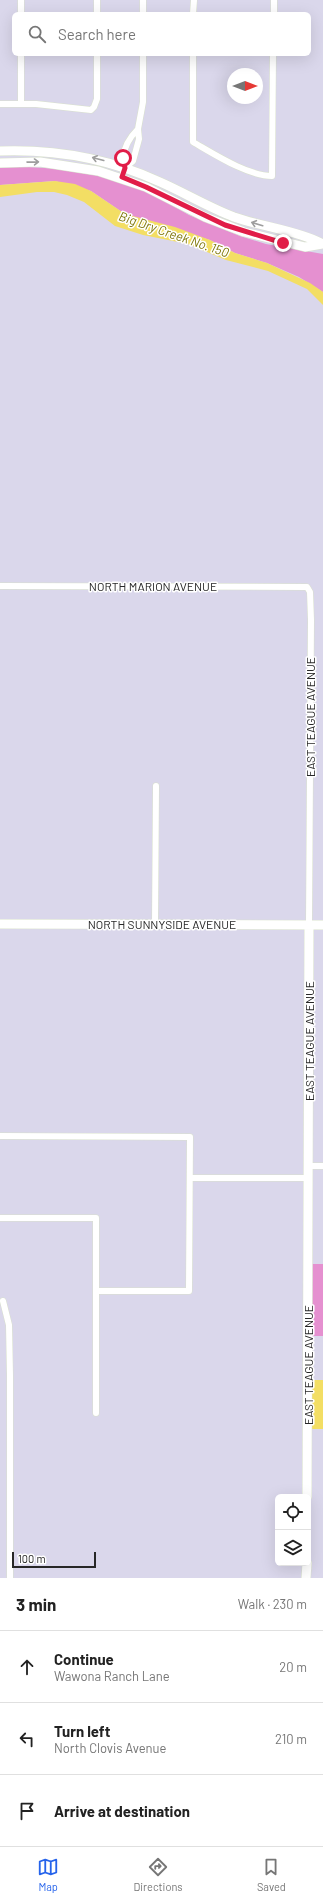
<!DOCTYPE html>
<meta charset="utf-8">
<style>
:root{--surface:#fff;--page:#f6f6f6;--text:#222;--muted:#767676;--line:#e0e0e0;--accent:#2563eb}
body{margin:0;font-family:Barlow,sans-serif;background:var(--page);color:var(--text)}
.controls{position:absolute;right:12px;bottom:12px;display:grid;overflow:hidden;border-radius:6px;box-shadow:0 4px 16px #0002}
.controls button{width:36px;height:36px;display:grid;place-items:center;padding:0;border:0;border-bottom:1px solid var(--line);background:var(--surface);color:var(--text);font:20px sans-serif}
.compass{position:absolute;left:227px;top:68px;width:36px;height:36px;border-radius:50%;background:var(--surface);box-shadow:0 4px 16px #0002;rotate:90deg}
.scale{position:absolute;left:12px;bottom:10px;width:84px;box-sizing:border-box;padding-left:4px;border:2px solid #272727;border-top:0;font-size:11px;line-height:14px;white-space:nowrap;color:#272727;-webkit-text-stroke:3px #fff;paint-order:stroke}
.stop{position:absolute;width:12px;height:12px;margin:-9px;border:3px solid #e11d48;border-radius:50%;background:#fff}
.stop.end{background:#e11d48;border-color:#fff;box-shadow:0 1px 4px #0008}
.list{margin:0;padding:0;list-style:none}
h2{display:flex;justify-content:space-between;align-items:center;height:52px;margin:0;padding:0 16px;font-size:17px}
h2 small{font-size:13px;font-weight:400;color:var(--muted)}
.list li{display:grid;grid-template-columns:26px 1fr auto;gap:12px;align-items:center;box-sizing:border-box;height:72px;padding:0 16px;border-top:1px solid var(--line)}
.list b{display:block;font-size:15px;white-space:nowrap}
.list p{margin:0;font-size:13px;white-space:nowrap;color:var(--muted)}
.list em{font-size:13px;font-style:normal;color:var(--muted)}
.icon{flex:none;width:22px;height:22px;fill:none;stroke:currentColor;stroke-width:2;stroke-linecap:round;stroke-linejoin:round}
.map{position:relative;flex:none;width:323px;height:1578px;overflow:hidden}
.search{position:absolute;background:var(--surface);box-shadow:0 4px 16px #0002;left:12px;right:12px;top:12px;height:44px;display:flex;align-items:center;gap:10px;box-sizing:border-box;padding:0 14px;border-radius:6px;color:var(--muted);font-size:15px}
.sheet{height:268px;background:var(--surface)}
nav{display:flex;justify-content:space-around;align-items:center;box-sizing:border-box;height:56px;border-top:1px solid var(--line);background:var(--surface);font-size:11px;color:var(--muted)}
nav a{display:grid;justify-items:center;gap:2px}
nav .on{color:var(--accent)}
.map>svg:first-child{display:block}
.green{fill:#e590d0}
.water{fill:#f3de64}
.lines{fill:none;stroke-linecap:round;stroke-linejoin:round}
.street-casing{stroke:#d9e1cd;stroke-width:7}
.secondary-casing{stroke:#d9e1cd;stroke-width:10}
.street{stroke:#fff;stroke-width:6}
.secondary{stroke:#fff;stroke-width:9}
.oneway{stroke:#9e9e9e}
.route{stroke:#e11d48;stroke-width:5}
.labels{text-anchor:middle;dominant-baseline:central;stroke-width:3;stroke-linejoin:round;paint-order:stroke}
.street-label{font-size:12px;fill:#272727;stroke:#fff}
.water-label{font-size:13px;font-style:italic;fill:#7f7709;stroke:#fff}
</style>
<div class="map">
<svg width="323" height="1578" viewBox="0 0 323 1578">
<rect width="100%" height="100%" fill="#dad7eb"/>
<path class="green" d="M14,166L59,169L111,178L154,195L189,215L240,236L266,244L323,254V292L299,277L267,263L235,253L210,240L125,214L91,191L55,181L0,185V167Z
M312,1264H323V1336H312Z"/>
<path class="water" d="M55,181L75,184L91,191L125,214L175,227L210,240L235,253L267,263L310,283L323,292V305L307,289L268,271L226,260L188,244L143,235L115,226L84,202L67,195L54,192H37L0,197V185Z
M312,1380H323V1429H312Z"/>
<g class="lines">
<g class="street-casing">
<path id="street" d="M21,14V0
M97,14V0
M143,14V0
M193,14L194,0
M274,14V0
M193,54V142C214,154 248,176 272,176L273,54
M0,104H36L91,110L94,107L97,99V54
M21,104V54
M125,168L133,161L139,139L138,129L143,102V54
M122,177C125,168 123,166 123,158C124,147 131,136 138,129
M0,586L307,587L310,592L311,620L309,925
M155,924L156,786
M0,1136L190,1137L189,1291H96
M309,1166H323
M190,1178H309
M0,1218H96V1413
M3,1301L9,1325L10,1376V1578"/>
</g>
<g class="secondary-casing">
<path id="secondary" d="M0,151C56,149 108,158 160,182C185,193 208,207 234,217C262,227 295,230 321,243
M0,163L40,162L98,171L146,187L205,217L244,232L305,247L323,244
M0,924L323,925
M307,1497L309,925
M306,1578L307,1563"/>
</g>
<use href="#street" class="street"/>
<use href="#secondary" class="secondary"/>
</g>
<defs><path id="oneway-shaft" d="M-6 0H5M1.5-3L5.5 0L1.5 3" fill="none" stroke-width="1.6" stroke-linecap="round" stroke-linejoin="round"/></defs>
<g class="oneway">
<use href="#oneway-shaft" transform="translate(98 159) rotate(-165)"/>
<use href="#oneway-shaft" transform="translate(33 162) rotate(-1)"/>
<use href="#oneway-shaft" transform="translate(257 224) rotate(-163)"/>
</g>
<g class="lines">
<path class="route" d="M123,158L125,168L122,177L146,187L225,225L283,243"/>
</g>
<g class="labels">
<g class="street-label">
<text x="153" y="586">NORTH MARION AVENUE</text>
<text transform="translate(310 717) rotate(-90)">EAST TEAGUE AVENUE</text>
<text x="162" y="924">NORTH SUNNYSIDE AVENUE</text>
<text transform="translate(309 1041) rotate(-90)">EAST TEAGUE AVENUE</text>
<text transform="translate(308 1365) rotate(-90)">EAST TEAGUE AVENUE</text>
</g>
<g class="water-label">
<text transform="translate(174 234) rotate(19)">Big Dry Creek No. 150</text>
</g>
</g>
</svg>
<div class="controls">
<button><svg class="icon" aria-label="locate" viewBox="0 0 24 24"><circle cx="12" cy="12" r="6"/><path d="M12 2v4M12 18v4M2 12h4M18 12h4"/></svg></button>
<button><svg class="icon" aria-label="layers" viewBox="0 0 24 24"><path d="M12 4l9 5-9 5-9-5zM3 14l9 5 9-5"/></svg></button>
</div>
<svg class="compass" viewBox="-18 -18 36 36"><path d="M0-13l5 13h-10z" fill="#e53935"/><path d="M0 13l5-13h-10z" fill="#767676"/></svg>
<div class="scale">100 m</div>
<div class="stop" style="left:123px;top:158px"></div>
<div class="stop end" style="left:283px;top:243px"></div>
<div class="search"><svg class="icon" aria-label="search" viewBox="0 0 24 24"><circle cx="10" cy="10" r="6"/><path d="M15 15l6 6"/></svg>Search here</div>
</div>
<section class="sheet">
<h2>3 min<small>Walk · 230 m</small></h2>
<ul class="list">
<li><svg class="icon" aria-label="ahead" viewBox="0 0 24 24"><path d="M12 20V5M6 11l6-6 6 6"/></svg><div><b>Continue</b><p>Wawona Ranch Lane</p></div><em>20 m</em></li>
<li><svg class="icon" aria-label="left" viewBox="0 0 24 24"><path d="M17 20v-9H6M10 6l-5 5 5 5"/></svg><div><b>Turn left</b><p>North Clovis Avenue</p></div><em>210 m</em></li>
<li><svg class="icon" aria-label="arrive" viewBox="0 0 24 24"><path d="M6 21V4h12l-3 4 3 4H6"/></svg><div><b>Arrive at destination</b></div></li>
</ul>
</section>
<nav>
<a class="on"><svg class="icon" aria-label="map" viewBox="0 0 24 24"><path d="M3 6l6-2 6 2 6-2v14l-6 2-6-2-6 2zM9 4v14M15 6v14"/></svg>Map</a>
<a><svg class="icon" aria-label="directions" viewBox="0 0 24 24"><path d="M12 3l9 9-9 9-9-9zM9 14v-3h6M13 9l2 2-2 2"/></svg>Directions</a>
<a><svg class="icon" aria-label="saved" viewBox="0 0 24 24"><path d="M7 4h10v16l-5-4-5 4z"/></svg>Saved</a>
</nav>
